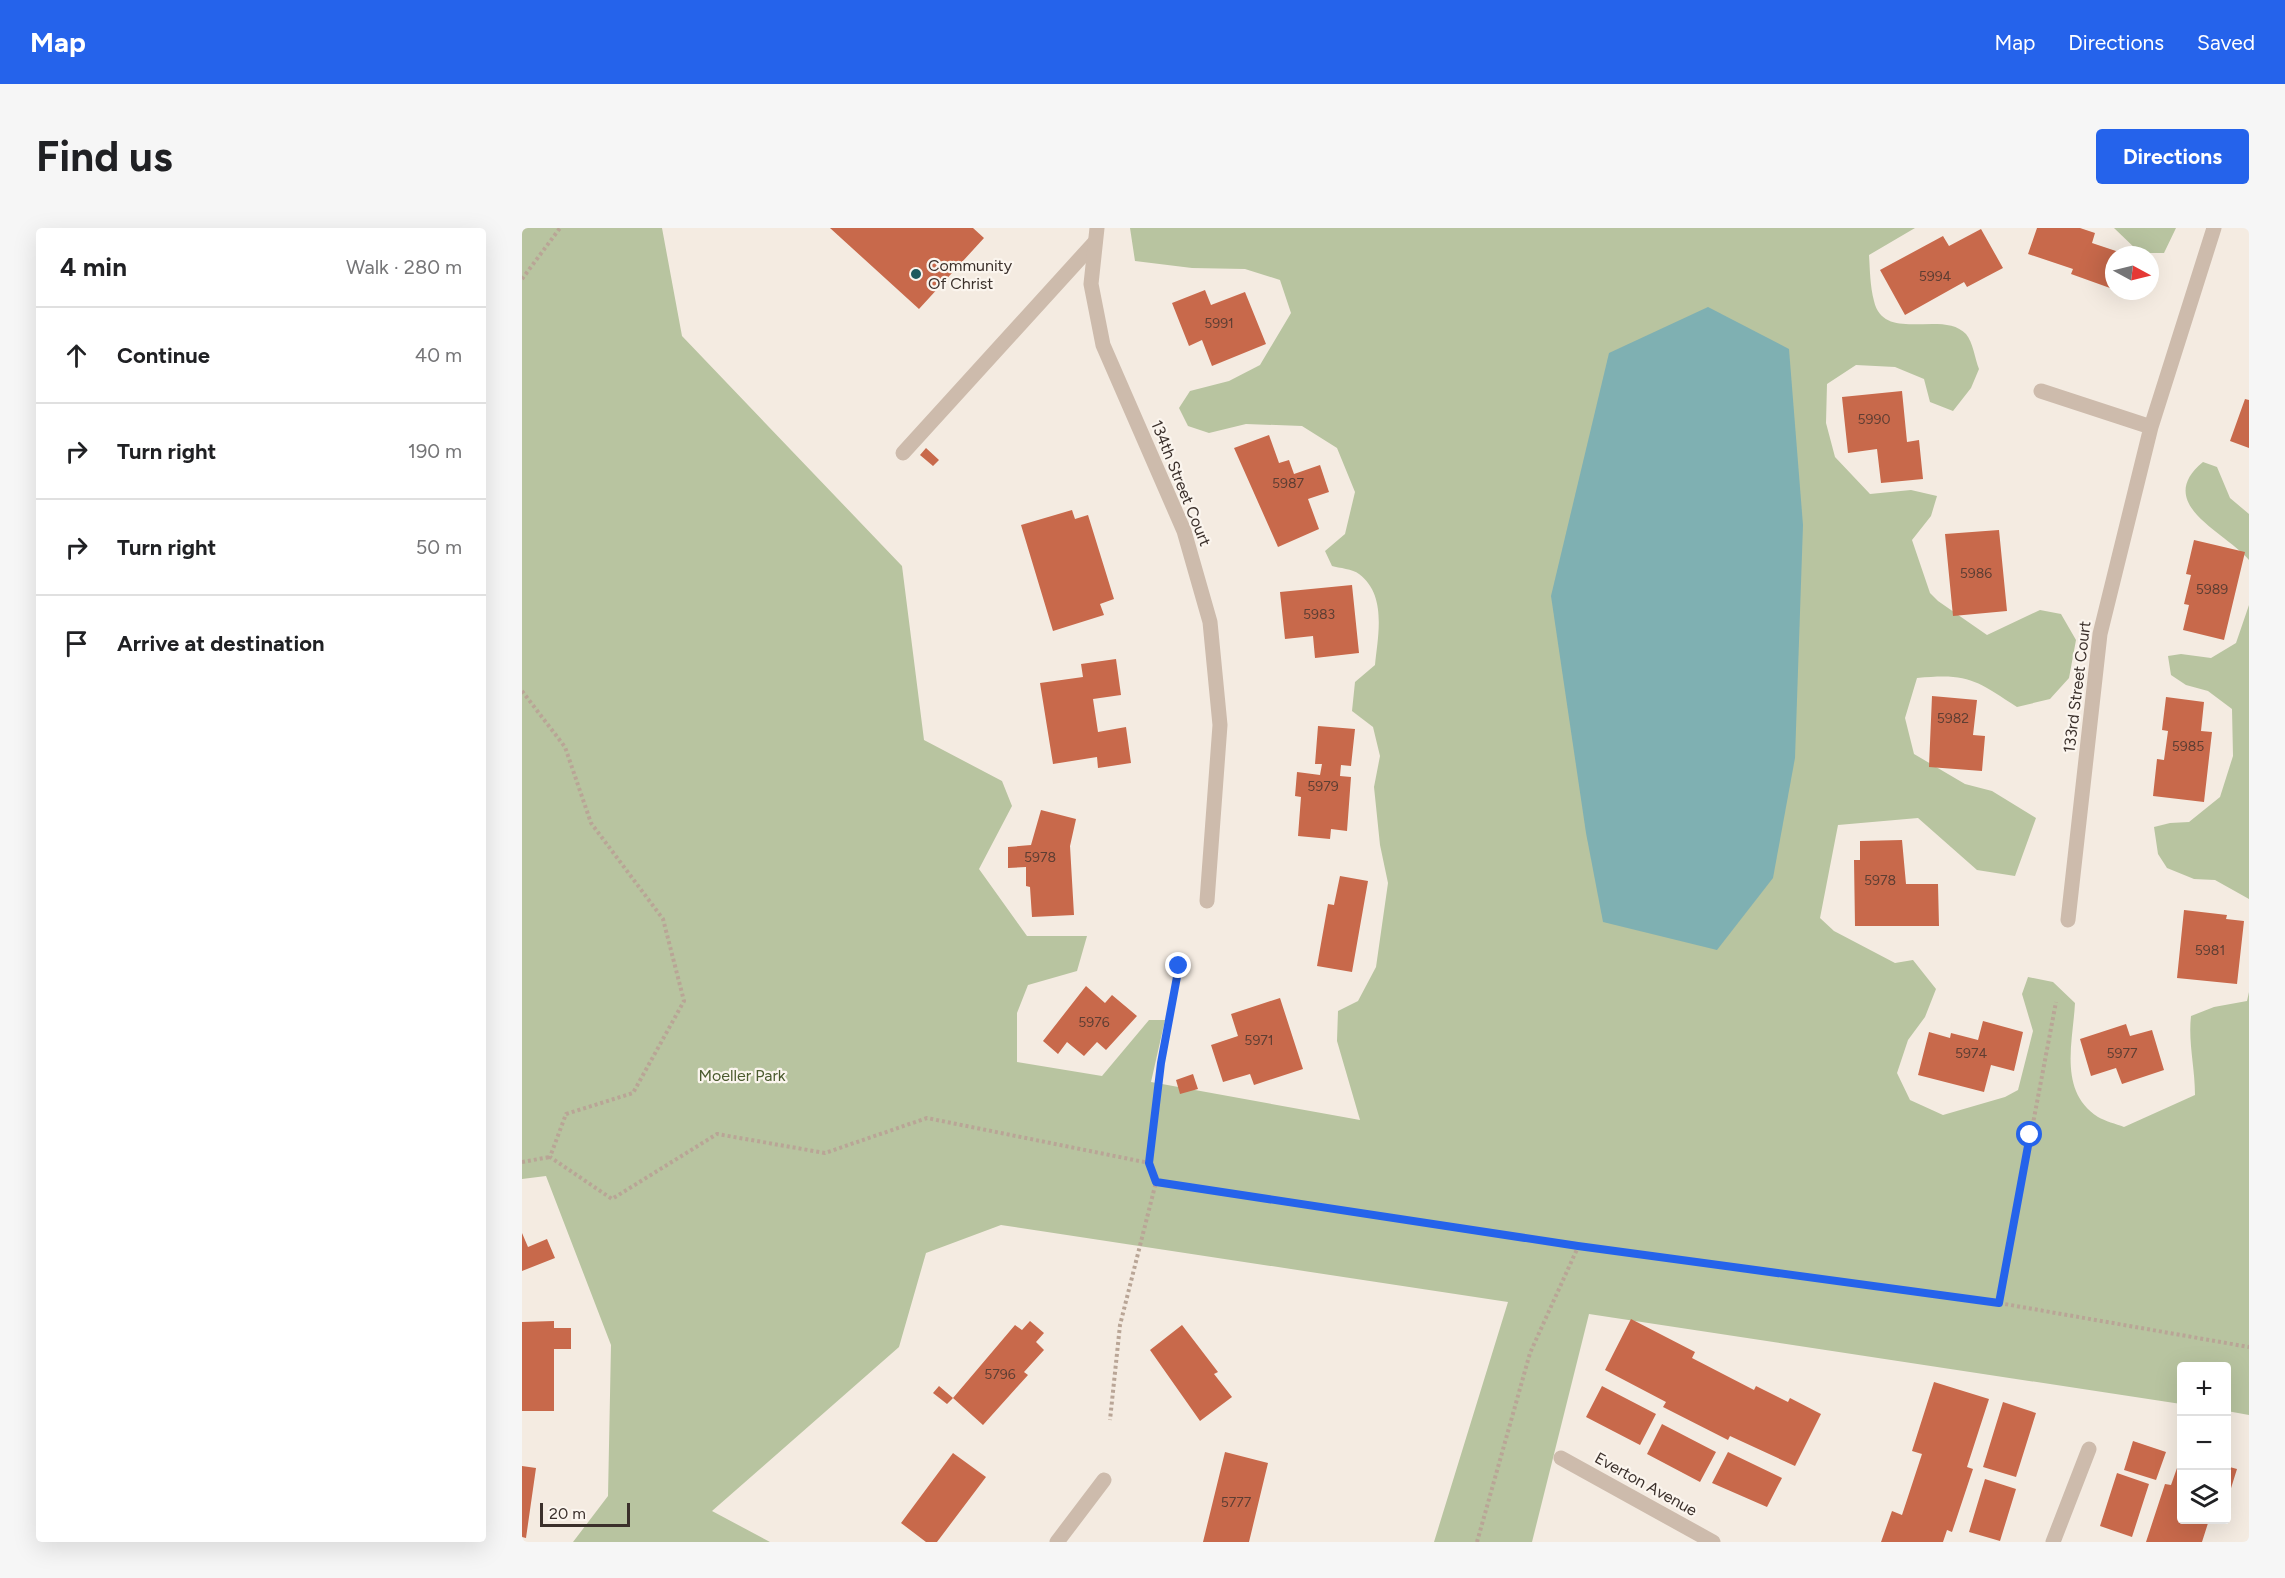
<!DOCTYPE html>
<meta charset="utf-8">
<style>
:root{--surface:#fff;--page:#f6f6f6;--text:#202124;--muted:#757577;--line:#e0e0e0;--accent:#2563eb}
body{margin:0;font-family:Figtree,sans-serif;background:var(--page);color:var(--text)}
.controls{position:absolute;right:18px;bottom:18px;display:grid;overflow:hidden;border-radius:6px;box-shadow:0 6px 24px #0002}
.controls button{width:54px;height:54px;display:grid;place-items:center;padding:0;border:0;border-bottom:2px solid var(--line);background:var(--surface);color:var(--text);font:30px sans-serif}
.compass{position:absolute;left:1583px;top:18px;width:54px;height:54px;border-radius:50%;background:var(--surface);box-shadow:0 6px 24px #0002;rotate:97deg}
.scale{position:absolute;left:18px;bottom:15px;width:90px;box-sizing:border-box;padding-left:6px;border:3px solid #3b302b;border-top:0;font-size:16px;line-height:21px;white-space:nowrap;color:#3b302b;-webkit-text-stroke:4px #fbf5ee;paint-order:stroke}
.stop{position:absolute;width:18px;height:18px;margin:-14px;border:4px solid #2563eb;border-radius:50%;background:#fff}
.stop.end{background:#2563eb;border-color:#fff;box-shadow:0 2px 6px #0008}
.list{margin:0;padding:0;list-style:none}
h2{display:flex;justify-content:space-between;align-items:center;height:78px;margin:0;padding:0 24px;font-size:26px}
h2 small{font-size:20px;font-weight:400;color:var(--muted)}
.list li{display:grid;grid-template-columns:39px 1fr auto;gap:18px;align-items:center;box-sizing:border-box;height:96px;padding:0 24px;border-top:2px solid var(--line)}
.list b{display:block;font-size:22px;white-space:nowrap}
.list em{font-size:20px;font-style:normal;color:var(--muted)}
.icon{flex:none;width:33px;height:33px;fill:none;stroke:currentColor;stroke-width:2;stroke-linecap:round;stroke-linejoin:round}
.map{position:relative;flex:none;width:1727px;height:1314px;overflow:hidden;border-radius:6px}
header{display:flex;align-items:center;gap:36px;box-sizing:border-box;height:84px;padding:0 30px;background:var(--accent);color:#fff}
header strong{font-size:28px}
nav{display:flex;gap:33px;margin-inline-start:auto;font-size:21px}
.intro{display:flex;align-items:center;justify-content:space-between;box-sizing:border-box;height:144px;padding:0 36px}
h1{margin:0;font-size:42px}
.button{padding:15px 27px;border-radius:6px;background:var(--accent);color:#fff;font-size:21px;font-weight:700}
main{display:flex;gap:36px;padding:0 36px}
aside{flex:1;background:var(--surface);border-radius:6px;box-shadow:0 6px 24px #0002}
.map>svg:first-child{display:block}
.green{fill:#b8c4a0}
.water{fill:#7fb0b2}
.building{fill:#c8694b}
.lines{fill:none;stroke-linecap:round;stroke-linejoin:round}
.path{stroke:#b9a596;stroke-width:4;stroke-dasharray:3 3;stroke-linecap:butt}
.service{stroke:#cdbbac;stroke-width:15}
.minor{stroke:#cdbbac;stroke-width:15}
.route{stroke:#2563eb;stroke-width:8}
.poi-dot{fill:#1f5a5e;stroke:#fbf5ee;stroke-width:2}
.labels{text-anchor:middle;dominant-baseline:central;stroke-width:4.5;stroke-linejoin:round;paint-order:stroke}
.number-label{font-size:14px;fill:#5e3e33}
.poi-label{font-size:16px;fill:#3b302b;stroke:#fbf5ee;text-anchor:start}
.street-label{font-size:16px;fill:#3b302b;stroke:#fbf5ee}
.park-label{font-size:16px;fill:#4a5a2e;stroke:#fbf5ee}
</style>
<header>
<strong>Map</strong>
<nav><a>Map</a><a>Directions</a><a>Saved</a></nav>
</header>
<div class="intro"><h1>Find us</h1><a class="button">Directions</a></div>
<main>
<aside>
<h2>4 min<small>Walk · 280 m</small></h2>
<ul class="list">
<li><svg class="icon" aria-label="ahead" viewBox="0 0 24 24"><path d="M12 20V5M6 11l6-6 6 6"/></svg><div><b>Continue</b></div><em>40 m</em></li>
<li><svg class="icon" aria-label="right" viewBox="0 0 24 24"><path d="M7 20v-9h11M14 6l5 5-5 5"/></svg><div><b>Turn right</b></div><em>190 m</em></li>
<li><svg class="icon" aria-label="right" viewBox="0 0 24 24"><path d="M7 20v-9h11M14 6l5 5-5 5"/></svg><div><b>Turn right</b></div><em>50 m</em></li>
<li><svg class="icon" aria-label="arrive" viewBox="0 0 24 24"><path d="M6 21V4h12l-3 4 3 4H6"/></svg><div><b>Arrive at destination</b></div></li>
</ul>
</aside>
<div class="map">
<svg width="1727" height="1314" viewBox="0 0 1727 1314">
<rect width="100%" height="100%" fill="#f4ebe1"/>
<path class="green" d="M0,0H140L160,108L380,338L402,512L480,553L490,578L457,641L505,708H565L555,743L506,757L495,785V834L580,848L627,792H643L629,854L838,892L815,813L816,783L836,773L854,739L866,655L858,617L852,559L858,528L851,499L830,483L833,454L853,437C856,407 865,367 837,346C831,341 817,340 810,338L803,323L823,306L833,264L815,220L780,198L724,196L687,205L666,198L657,180L668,163L707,153L738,137L769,85L758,52L723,41L670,40L613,33L608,0H1393L1347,27C1348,42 1348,58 1352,73C1362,116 1421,81 1444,106C1451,114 1453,131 1457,141L1449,160L1431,183L1408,174L1402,151L1373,139L1334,137L1305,156L1304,195L1313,229L1348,266L1389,262L1415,268L1409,288L1390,312L1408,365L1416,373L1465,407L1518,382L1539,386L1554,412L1547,450L1528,471L1495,479C1453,452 1447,445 1395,450L1383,490L1392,526L1443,556L1470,563L1514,590L1493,648L1455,642L1396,590L1316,597L1298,690L1312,703L1373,735L1391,732L1414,761L1403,789L1386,812L1375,845L1388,872L1421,887L1483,869L1496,862L1511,803L1500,766L1506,749L1531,754L1553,775C1551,814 1536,863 1576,889C1583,893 1594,896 1602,899L1673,867C1673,839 1666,815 1669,788L1692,779L1725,773L1727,764V1187L1705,1183L1704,1138H1660L1659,1176L1067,1086L1010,1314H912L986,1074L479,997L404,1025L377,1119L190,1283L248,1314H51L86,1268L89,1117L24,948L0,951Z
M1592,0H1654L1642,25H1618Z
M1681,234L1695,239L1708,270L1727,286V332C1705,305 1630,276 1681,234Z
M1727,377V671L1693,652L1672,651L1645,640L1636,626L1632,599L1648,595L1667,594L1698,569L1711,528L1710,481L1686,463L1664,457L1649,447L1646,428L1659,426L1689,430L1714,415Z"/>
<path class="water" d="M1186,79L1267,121L1281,297L1273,530L1251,650L1195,722L1081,694L1064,605L1029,368L1087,125Z"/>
<path class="building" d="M308,0H451L462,10L397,81Z
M1515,0H1558L1573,5L1570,15L1600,25L1592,27V47L1588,60L1549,46L1551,41L1506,26Z
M1459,1L1481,40L1445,59L1442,54L1383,87L1358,42L1421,8L1427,18Z
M683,62L689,77L723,64L744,116L690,138L680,112L667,118L650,75Z
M1380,163L1385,214L1397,212L1401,251L1359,255L1355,221L1326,225L1320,169Z
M1723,171L1727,172V220L1708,213Z
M747,207L757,235L767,232L772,246L798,237L807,264L786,271L797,301L756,319L712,220Z
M404,220L417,232L411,238L398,227Z
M550,282L553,291L566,287L592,371L578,376L582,387L531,403L499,297Z
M1477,302L1485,383L1431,388L1423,306Z
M1672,312L1723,324L1702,412L1661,402L1667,377L1662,376L1669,347L1664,346Z
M830,357L837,425L793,430L791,408L763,411L758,364Z
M594,431L599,467L571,471L576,504L604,499L609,535L576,540L575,529L531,536L518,455L561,449L559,436Z
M1410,468L1455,472L1451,507L1463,508L1460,543L1407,539Z
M1644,469L1682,474L1679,503L1690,504L1682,574L1631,568L1635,531L1642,532L1646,503L1640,502Z
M796,498L833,501L829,538L819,537L818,548L829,549L825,603L809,601L808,611L776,608L779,569L773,568L775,544L798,547L800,536H793Z
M519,582L554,591L548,618L552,687L510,689L508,659L504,658V639L486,640V619L509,617Z
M1380,612L1384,656H1416L1417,698H1333L1332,632H1338V613Z
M818,648L846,653L830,744L795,738L806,676L812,677Z
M1662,682L1705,687L1704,691L1722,693L1715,756L1655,750Z
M564,758L583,775L590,767L615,788L584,822L575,814L562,828L545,814L536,826L521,813Z
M758,770L781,841L732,857L728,846L701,854L689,817L716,808L709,786Z
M1461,793L1501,804L1492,843L1469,837L1462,864L1396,847L1407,804L1428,810L1429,805L1456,812Z
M1604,796L1608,808L1630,802L1642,842L1600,856L1594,840L1569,848L1558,811Z
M671,846L676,861L658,866L654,852Z
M0,1005L6,1019L25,1011L33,1030L0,1043Z
M1109,1091L1173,1124L1170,1130L1232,1162L1234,1158L1266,1174L1268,1170L1299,1186L1273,1238L1208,1208L1206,1212L1141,1179L1144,1174L1083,1142Z
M32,1093V1100H49V1121H32V1183H0V1094Z
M508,1093L522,1105L514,1114L522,1122L502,1144L506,1147L461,1197L431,1170L493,1097L500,1102Z
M660,1097L696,1144L692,1146L710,1169L678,1193L628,1122Z
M1412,1154L1467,1171L1445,1239L1451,1241L1430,1304L1425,1302L1421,1314H1359L1370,1283L1380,1287L1400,1226L1390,1223Z
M417,1158L431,1170L425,1176L411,1165Z
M1080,1158L1134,1186L1118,1217L1064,1189Z
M1481,1174L1514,1185L1494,1249L1461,1239Z
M1140,1196L1194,1224L1178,1254L1125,1226Z
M1611,1213L1644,1224L1634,1252L1602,1242Z
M703,1224L746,1235L727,1314H681Z
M1206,1224L1260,1250L1245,1279L1190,1255Z
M431,1225L464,1249L415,1314H404L379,1295Z
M1660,1226V1292H1687L1680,1314H1624L1643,1256L1649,1257Z
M0,1238L14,1240L4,1310L0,1309Z
M1704,1238L1715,1241L1705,1273H1704Z
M1595,1245L1627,1256L1610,1309L1578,1298Z
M1463,1251L1494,1261L1478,1313L1447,1304Z"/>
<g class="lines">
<path class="path" d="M0,51L38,0
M0,463L43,519L69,595L141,691L162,773L111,865L44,886L28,929L90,971L195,906L303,925L405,890L627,935L634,954L598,1097L588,1192
M0,934L28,929
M627,935L640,835L657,737
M634,954L1056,1019L1477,1075L1727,1119
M1477,1075L1534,774
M955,1314L1008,1125L1056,1019"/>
<path class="service" d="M381,225L573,14
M1531,1314L1567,1221"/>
<path class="minor" d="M575,0L569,56L581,117L662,303L688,394L698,497L685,673
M1519,163L1629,199
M1546,692L1578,406L1629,199L1692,0
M1039,1230L1191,1314
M535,1314L582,1252"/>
</g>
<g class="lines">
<path class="route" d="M657,738L639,835L627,935L634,954L1056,1018L1477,1075L1508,907"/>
</g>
<circle class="poi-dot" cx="394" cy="46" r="6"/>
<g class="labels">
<g class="number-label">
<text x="1413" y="48">5994</text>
<text x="697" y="95">5991</text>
<text x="1352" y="191">5990</text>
<text x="766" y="255">5987</text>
<text x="1454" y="345">5986</text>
<text x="1690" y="361">5989</text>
<text x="797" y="386">5983</text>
<text x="1431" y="490">5982</text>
<text x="1666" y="518">5985</text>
<text x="801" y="558">5979</text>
<text x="518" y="629">5978</text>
<text x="1358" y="652">5978</text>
<text x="1688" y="722">5981</text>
<text x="572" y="794">5976</text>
<text x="737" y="812">5971</text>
<text x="1449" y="825">5974</text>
<text x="1600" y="825">5977</text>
<text x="478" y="1146">5796</text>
<text x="714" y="1274">5777</text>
</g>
<g class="poi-label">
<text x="406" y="37">Community<tspan x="406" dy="18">Of Christ</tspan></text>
</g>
<g class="street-label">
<text transform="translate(659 255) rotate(68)">134th Street Court</text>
<text transform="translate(1555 459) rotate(-83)">133rd Street Court</text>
<text transform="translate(1124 1256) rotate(29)">Everton Avenue</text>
</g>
<g class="park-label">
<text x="220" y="847">Moeller Park</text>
</g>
</g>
</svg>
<div class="controls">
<button>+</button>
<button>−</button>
<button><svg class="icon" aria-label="layers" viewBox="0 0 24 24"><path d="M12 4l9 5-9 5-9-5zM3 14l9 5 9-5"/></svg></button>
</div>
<svg class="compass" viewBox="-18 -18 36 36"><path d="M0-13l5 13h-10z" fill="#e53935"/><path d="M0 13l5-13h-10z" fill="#757577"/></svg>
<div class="scale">20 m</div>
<div class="stop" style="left:1508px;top:907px"></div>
<div class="stop end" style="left:657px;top:738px"></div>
</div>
</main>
